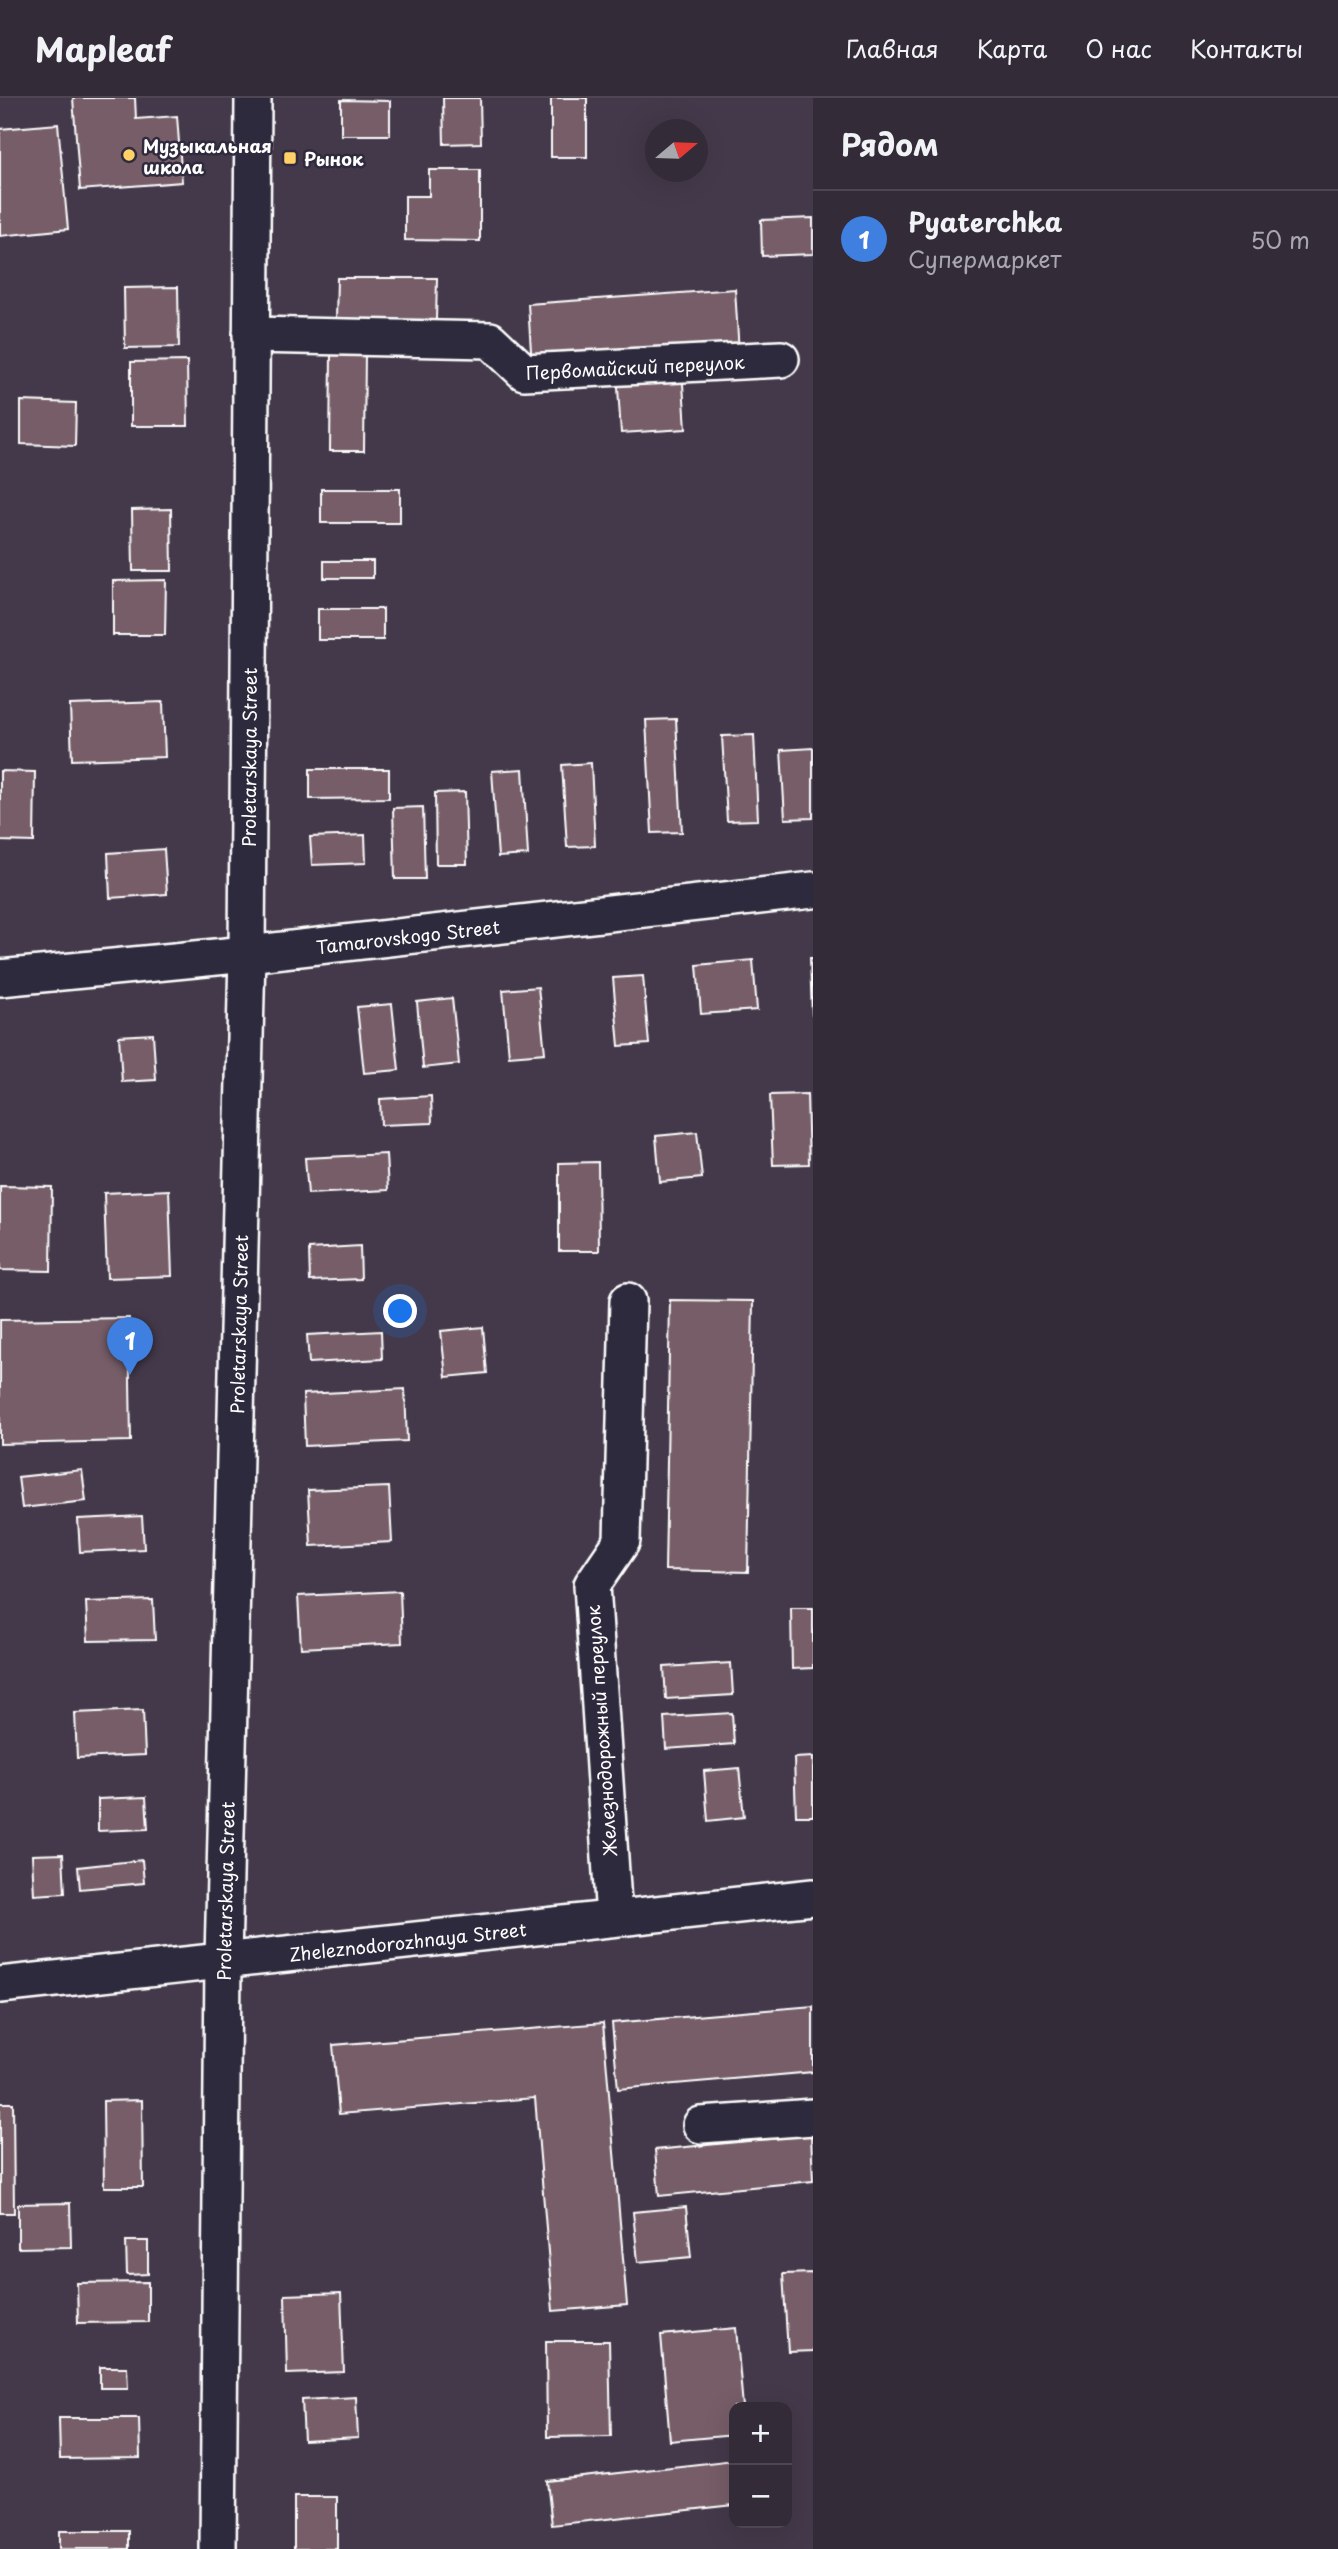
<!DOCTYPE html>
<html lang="ru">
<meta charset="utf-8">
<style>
:root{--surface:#332b38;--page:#3b3340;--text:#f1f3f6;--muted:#a9a7ae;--line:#4e4753;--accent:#ea580c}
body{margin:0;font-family:"Playpen Sans",sans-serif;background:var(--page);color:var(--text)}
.controls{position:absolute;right:21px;bottom:21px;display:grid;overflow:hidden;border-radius:14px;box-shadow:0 7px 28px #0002}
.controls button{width:63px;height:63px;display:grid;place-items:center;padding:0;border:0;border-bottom:2px solid var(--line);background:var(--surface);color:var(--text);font:35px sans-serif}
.compass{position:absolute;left:645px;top:21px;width:63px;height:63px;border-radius:50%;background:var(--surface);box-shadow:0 7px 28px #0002;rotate:71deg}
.you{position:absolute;left:401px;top:1214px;width:24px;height:24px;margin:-18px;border:5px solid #fff;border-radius:50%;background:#1a73e8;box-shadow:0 0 0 10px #1a73e833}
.badge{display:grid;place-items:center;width:46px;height:46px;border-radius:50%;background:var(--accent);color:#fff;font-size:23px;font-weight:700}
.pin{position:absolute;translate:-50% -58px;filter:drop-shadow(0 2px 4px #0008)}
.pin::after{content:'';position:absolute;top:37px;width:24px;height:21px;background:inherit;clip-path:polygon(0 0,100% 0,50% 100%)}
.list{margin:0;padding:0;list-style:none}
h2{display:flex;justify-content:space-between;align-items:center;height:91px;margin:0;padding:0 28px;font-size:30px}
h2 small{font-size:23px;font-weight:400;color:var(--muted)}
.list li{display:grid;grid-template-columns:46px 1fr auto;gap:21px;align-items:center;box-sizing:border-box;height:98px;padding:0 28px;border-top:2px solid var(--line)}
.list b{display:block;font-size:26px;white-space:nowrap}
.list p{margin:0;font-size:23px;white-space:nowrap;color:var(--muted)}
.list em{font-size:23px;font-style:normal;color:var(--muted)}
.map{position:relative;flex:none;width:813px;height:2451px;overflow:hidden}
header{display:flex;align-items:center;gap:42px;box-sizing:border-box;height:98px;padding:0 35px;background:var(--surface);border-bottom:2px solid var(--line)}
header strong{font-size:33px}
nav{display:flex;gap:38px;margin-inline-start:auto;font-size:24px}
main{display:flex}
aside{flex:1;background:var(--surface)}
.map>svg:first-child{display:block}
.building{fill:#765d68;stroke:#fff;stroke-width:2}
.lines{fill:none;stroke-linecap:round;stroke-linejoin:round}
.minor-casing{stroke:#fff;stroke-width:40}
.minor{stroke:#2f2a3d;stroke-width:35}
.poi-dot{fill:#ffd166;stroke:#2f2a3d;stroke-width:2.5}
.labels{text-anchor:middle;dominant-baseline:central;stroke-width:5;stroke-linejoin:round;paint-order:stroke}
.poi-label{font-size:18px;font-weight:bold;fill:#fff;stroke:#2f2a3d;text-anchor:start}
.street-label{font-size:18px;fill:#fff;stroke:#2f2a3d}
</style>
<header>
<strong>Mapleaf</strong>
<nav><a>Главная</a><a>Карта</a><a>О нас</a><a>Контакты</a></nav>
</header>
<main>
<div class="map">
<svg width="813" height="2451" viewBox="0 0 813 2451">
<rect width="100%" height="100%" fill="#44394a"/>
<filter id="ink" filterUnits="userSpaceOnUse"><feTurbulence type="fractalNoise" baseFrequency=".0143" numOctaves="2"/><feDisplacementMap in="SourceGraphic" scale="14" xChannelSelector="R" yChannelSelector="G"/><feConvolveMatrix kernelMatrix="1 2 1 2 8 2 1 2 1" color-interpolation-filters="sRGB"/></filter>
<g filter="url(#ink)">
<path class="building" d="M73,0H135L136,21L177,18L182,84L80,92Z
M443,0H480L481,45L444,46Z
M551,0H587V59H551Z
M341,2L390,3V37H341Z
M58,26L68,131L0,138V31Z
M429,72H480V143L405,142V98H429Z
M813,120V156L762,158L761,122Z
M337,180H437L436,222H336Z
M178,189L179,249L125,250L124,190Z
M735,191L739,255L532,269L528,206Z
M331,255H365L364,353H330Z
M187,263L188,328H131V264Z
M682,271L686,331L621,335L617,275Z
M21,303L76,305L75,348L21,346Z
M321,391H400V425H321Z
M171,411L172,473H133L132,412Z
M324,463H373V480H324Z
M166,482L165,537H113V483Z
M318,511H383V542H318Z
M163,604L165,659L72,662L70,607Z
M676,621L682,734L652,735L646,622Z
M754,637L758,722L727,723L722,638Z
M813,650V720L785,721L781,652Z
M591,665L595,748L567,749L562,667Z
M310,671H389V700L310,701Z
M523,671L528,757L498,759L492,673Z
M0,673L35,674L34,744L0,743Z
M465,694L467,766H436L435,695Z
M423,709L425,781H395L393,710Z
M365,737L366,765L312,767L310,739Z
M164,751L167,796L110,800L108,755Z
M810,860H813L812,918Z
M753,862L757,912L701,916L697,867Z
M643,878L649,946L619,948L613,880Z
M538,889L545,955L509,958L503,892Z
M452,900L459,966L423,970L417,904Z
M392,906L399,972L364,975L357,909Z
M153,936L156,982L122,984L119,938Z
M807,996L809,1066L773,1067L770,997Z
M431,998L432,1025L381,1027L380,1001Z
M697,1034L702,1080L660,1084L656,1038Z
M386,1056L388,1092L308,1096L305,1060Z
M598,1064L599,1153H559V1065Z
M0,1088L52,1089L51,1173L0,1172Z
M169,1092L172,1178L107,1180L104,1095Z
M360,1148L361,1181L310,1183L309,1151Z
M670,1202L753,1203L748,1474L665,1472Z
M129,1220L131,1343L0,1346V1222Z
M483,1229L487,1275L446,1279L441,1233Z
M381,1233L382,1261L309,1265L307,1237Z
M405,1291L407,1343L305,1348L303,1296Z
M82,1372L86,1403L22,1410L18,1379Z
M389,1389L392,1444L311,1448L308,1392Z
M142,1418L144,1451L80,1454L78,1421Z
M400,1493L402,1545L301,1550L298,1498Z
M153,1502L155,1542L88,1543L86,1504Z
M791,1510H813V1570L792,1571Z
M731,1565L733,1597L666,1601L664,1569Z
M143,1612L145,1657L77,1660L75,1615Z
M732,1615L734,1646L666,1651L664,1619Z
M813,1659V1718H796L794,1660Z
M739,1670L744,1719L708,1723L704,1673Z
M146,1699L148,1731L98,1733V1701Z
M63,1756L65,1795L34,1797L32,1757Z
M142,1762L144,1785L80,1791L78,1769Z
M813,1908V1974L618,1991L612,1925Z
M603,1925L627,2207L553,2213L535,2000L339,2016L333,1947Z
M142,2002L143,2089H104L103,2003Z
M0,2005H13L14,2115H0Z
M811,2037L813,2083L659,2098L655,2052Z
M70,2105L71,2149L18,2150V2106Z
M686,2109L691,2159L638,2164L633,2114Z
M126,2143H148V2176L127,2177Z
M813,2175V2253L788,2254L783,2176Z
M148,2184V2224L78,2225L77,2185Z
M341,2195L344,2274L287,2276L285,2197Z
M736,2230L743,2309H734V2337L670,2343L661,2237Z
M546,2243H609L611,2338L547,2339Z
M100,2269H127L128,2290H100Z
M356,2299L358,2340L304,2343L302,2302Z
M59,2320H139L140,2360L60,2361Z
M734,2362V2407L552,2427L547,2383Z
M294,2399H337V2451H294Z
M59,2433H129V2451H59Z"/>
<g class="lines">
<g class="minor-casing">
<g id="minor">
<path id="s1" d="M251,237L490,242L524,274L781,261"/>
<path id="s2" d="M0,880L247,856L813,792"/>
<path d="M614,1820L592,1487L622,1443L628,1203"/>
<path id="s3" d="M0,1887L813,1799"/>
<path d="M701,2027L813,2019"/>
<path id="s4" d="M218,2451L223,1862L247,856L253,0"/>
</g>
</g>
<use href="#minor" class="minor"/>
</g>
</g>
<g class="poi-dot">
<circle cx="129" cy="57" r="7"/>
<rect x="283" y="53" width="14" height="14" rx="3.5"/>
</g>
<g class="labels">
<g class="poi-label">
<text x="143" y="47">Музыкальная<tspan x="143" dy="21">школа</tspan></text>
<text x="304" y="60">Рынок</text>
</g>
<g class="street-label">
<text stroke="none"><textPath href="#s1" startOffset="397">Первомайский переулок</textPath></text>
<text stroke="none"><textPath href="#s4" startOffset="1792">Proletarskaya Street</textPath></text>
<text stroke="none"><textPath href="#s2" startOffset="410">Tamarovskogo Street</textPath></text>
<text stroke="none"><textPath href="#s4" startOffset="1225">Proletarskaya Street</textPath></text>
<text transform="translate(601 1633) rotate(-94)">Железнодорожный переулок</text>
<text stroke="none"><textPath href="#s4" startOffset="658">Proletarskaya Street</textPath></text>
<text stroke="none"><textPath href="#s3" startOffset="410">Zheleznodorozhnaya Street</textPath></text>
</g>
</g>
</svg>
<div class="controls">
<button>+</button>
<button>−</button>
</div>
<svg class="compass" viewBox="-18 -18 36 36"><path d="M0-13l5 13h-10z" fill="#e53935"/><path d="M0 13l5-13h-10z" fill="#a9a7ae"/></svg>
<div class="you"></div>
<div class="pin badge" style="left:130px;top:1277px;background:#3f7fe0">1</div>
</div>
<aside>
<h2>Рядом<small></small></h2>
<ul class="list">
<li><span class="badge" style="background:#3f7fe0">1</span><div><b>Pyaterchka</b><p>Супермаркет</p></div><em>50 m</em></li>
</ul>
</aside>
</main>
